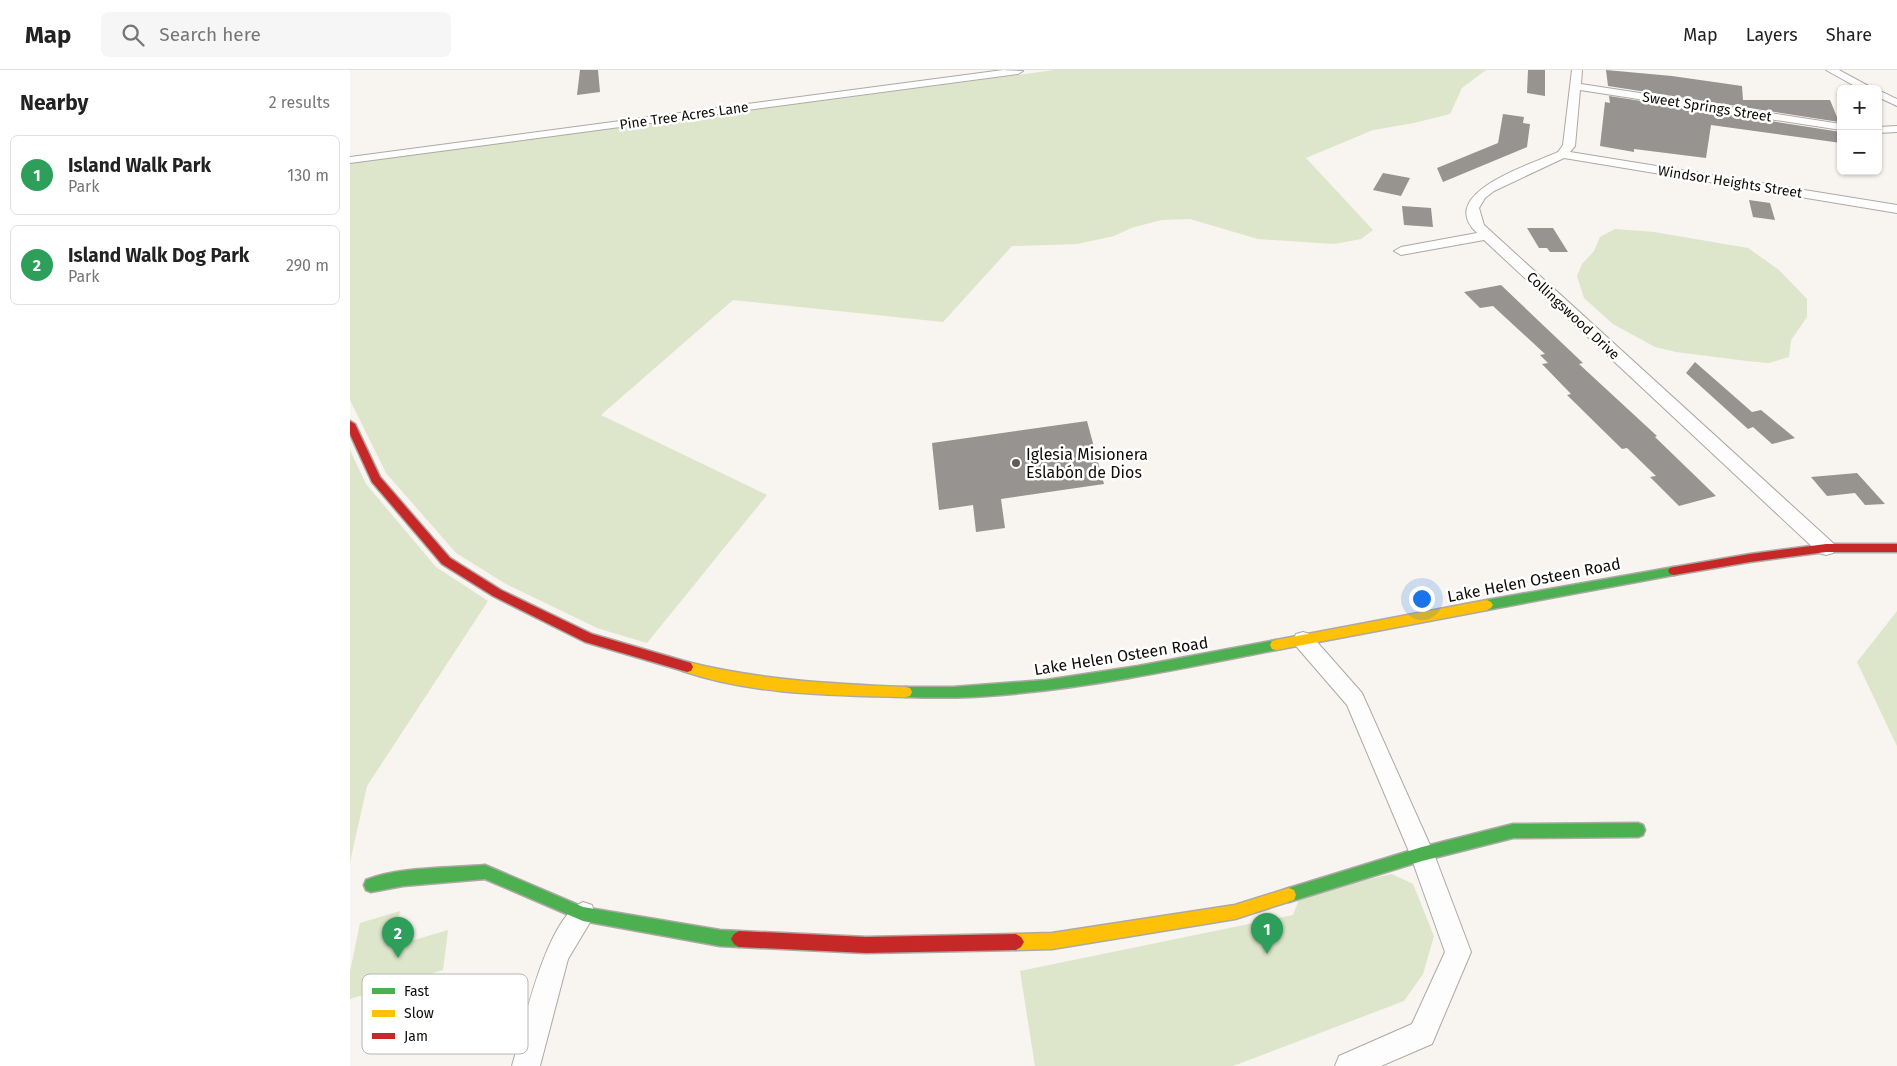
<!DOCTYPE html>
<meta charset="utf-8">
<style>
:root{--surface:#fff;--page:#f6f6f6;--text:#222;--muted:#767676;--line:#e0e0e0;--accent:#605d59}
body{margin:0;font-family:"Fira Sans",sans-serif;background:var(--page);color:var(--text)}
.controls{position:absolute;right:15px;top:15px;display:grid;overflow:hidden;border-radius:8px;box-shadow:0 1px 4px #0004}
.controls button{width:45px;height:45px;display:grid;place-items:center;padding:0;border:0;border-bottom:1px solid var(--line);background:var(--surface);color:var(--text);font:25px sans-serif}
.you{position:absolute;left:1071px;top:528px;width:18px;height:18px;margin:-12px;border:4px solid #fff;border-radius:50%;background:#1a73e8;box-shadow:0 0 0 8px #1a73e833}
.badge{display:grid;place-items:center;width:32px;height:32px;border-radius:50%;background:var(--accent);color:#fff;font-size:16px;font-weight:700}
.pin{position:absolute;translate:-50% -41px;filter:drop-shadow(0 1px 2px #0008)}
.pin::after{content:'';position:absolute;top:26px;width:18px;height:15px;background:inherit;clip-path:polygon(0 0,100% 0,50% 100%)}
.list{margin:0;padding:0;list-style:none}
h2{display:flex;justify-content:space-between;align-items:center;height:65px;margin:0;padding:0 20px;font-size:21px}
h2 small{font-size:16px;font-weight:400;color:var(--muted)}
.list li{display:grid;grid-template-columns:32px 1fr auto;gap:15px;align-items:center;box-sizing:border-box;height:80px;margin:0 10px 10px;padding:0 10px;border:1px solid var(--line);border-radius:8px}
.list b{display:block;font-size:19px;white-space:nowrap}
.list p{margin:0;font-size:16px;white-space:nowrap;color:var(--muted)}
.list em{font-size:16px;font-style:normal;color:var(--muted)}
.icon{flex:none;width:28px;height:28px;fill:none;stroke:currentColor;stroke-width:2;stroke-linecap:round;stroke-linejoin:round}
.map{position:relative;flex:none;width:1547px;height:996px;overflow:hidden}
header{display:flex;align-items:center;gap:30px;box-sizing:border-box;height:70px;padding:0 25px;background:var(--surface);border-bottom:1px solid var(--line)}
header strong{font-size:24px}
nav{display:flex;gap:28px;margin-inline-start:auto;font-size:18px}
.search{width:350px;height:45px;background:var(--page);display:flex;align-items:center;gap:12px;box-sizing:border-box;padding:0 18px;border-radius:8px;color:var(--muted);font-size:19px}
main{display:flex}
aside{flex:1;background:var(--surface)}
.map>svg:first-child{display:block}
.green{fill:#dde5ca}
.building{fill:#969390}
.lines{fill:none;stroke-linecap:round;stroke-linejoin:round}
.street-casing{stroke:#aca9a5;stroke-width:2}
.fast-casing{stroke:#aca9a5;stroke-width:3}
.slow-casing{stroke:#aca9a5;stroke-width:3}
.jam-casing{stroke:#aca9a5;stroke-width:3}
.street{fill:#fefdfd;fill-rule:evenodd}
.fast{fill:#4caf50;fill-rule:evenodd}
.slow{fill:#ffc107;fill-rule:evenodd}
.jam{fill:#c62828;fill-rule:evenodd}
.poi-dot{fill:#605d59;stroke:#fff;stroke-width:2}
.labels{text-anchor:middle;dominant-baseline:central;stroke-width:5;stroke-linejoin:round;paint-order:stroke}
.far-street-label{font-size:14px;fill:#0e0b08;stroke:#fff}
.poi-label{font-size:16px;fill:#0e0b08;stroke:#fff;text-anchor:start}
.street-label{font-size:16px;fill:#0e0b08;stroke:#fff}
.key{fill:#fff;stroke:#b7b6b5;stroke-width:1}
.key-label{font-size:14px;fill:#0e0b08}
</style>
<header>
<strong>Map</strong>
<div class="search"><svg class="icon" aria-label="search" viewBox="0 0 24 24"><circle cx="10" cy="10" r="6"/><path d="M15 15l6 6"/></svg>Search here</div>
<nav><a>Map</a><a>Layers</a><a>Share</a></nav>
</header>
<main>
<aside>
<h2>Nearby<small>2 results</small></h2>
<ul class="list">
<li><span class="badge" style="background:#2e9e5b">1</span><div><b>Island Walk Park</b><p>Park</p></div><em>130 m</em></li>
<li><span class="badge" style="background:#2e9e5b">2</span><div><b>Island Walk Dog Park</b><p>Park</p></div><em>290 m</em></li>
</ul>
</aside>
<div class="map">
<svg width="1547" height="996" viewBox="0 0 1547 996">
<rect width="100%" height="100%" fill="#f8f4ef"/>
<path class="green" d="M705,0H1136L1112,18L1100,44L1064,53L1023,60L956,88L1023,160L1011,169L984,174L908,169L840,149L811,150L781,158L764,166L727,174L662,176L593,252L383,230L251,345L417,425L297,573L247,558L156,514L106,483L36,403L0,330V93Z
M1265,159L1304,162L1398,178L1429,200L1457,229V247L1441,270L1439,287L1419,293L1397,291L1326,282L1305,277L1263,254L1234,228L1227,206L1232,194L1244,181L1250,167Z
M0,380L16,414L86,497L138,531L17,716L0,792Z
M1547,541V676L1507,592Z
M1042,804L1063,814L1084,866L1073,904L1054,931L883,996H685L670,901L943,845L951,824Z
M50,841L44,876L98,860L93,900L0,929V902L10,853Z"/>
<path class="building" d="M230,0H248L250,22L227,25Z
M1178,0H1195V26L1177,23Z
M1256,0L1322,6L1392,16L1393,30H1480L1489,52L1258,16Z
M1259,26L1491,62V73L1361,55L1356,88L1284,79V82L1250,76L1255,32L1260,33Z
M1153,44L1174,47L1173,53L1180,54L1177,77L1093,112L1087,98L1148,73Z
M1033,103L1060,108L1051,126L1023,120Z
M1399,130L1420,133L1425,150L1403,147Z
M1052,136L1081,138L1083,157L1054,155Z
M1177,158H1203L1218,182H1200L1197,178H1189Z
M1151,215L1233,293L1229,294L1307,366L1305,367L1366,426L1329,436L1300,407L1306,406L1277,378L1272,379L1217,325L1221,324L1192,294L1198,293L1190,285L1195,284L1143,236L1130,238L1114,222Z
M1345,292L1402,342L1411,340L1445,368L1422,374L1403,357L1398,359L1336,303Z
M737,351L754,414L651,429L655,458L626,462L623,435L589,440L582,373Z
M1507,403L1535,434L1515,435L1505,423L1477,426L1461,407Z"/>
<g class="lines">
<g class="street-casing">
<path id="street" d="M653,0L673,1L668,4L0,93V87Z
M1222,0H1232L1231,14L1491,54V60L1230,20L1225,76L1220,82L1547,135V143L1214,88L1144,121L1135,128L1129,138L1134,155L1483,473L1485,478L1483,483L1476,485L1469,483L1134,170L1051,185L1044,181L1051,177L1127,163C1084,123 1183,94 1208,82L1213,75Z
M1476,0H1489L1524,19H1510Z
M1528,20L1547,29V36L1528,27Z
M1547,56V62L1528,63V57Z
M953,562L960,564L1012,623L1084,784L1121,882L1082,974L1031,996H985L989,986L1062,954L1095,882L1060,784L997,635L946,576L943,570L946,564Z
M233,832L242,835L245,844L218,889L190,996H162C173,958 196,847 233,832Z"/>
</g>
<g class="fast-casing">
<path id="fast" d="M1324,497L1328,498L1330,501L1328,504L1324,505L1137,540L1133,538L1131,535L1133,532L1137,530Z
M926,570L930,571L932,575L930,579L926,580C835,598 744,617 651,625C620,628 588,628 556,627L552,626L550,622L552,618L556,617H603L696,610L788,596Z
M1288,753L1293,755L1295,760L1293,765L1288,767L1163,768L1072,791L939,832L934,830L932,825L934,820L939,818L1072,777L1163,754Z
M135,795L233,837L370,860L389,861L394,864L397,869L394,874L389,877L370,876L233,851L135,809L53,816L21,822L16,820L14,815L16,810C47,797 100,798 135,795Z"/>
</g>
<g class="slow-casing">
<path id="slow" d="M1137,530L1141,532L1143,535L1141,538L1137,540L926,580L922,579L920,575L922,571L926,570Z
M337,592C409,610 482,614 556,617L560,618L562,622L560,626L556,627C482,625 403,625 333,601L331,597L333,593Z
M939,818L944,820L946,825L944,830L885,849L702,879L666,880L661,877L658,872L661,867L666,864L702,863L885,835Z"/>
</g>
<g class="jam-casing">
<path id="jam" d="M0,351L5,354L30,407L100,488L151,520L242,564L341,593L343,597L341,601L337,602L235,572L143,526L92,494L22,412L0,364Z
M1476,474H1547V482H1476L1400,492L1324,505L1320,504L1318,501L1320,498L1324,497L1400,484Z
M389,861L516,867L666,864L671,867L674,872L671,877L666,880L516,883L389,877L384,874L381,869L384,864Z"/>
</g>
<use href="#street" class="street"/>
<use href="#fast" class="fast"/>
<use href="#slow" class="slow"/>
<use href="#jam" class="jam"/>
</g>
<circle class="poi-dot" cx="666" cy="393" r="5"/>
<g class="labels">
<g class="far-street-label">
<text transform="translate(1357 37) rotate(9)">Sweet Springs Street</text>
<text transform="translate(334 46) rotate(-8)">Pine Tree Acres Lane</text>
<text transform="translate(1380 112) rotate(9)">Windsor Heights Street</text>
<text transform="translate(1223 246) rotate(43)">Collingswood Drive</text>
</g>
<g class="poi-label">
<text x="676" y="384">Iglesia Misionera<tspan x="676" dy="18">Eslabón de Dios</tspan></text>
</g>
<g class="street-label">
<text transform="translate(1184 510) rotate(-11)">Lake Helen Osteen Road</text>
<text transform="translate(771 586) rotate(-9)">Lake Helen Osteen Road</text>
</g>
</g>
<rect x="12" y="904" width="166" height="80" rx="8" class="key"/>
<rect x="22" y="918" width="23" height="6" fill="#4caf50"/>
<rect x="22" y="940" width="23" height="7" fill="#ffc107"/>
<rect x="22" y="963" width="23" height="6" fill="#c62828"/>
<g class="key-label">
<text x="54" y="926">Fast</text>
<text x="54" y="948">Slow</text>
<text x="54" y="971">Jam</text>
</g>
</svg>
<div class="controls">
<button>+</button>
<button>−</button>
</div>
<div class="you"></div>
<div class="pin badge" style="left:917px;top:884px;background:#2e9e5b">1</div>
<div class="pin badge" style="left:48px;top:888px;background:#2e9e5b">2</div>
</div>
</main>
